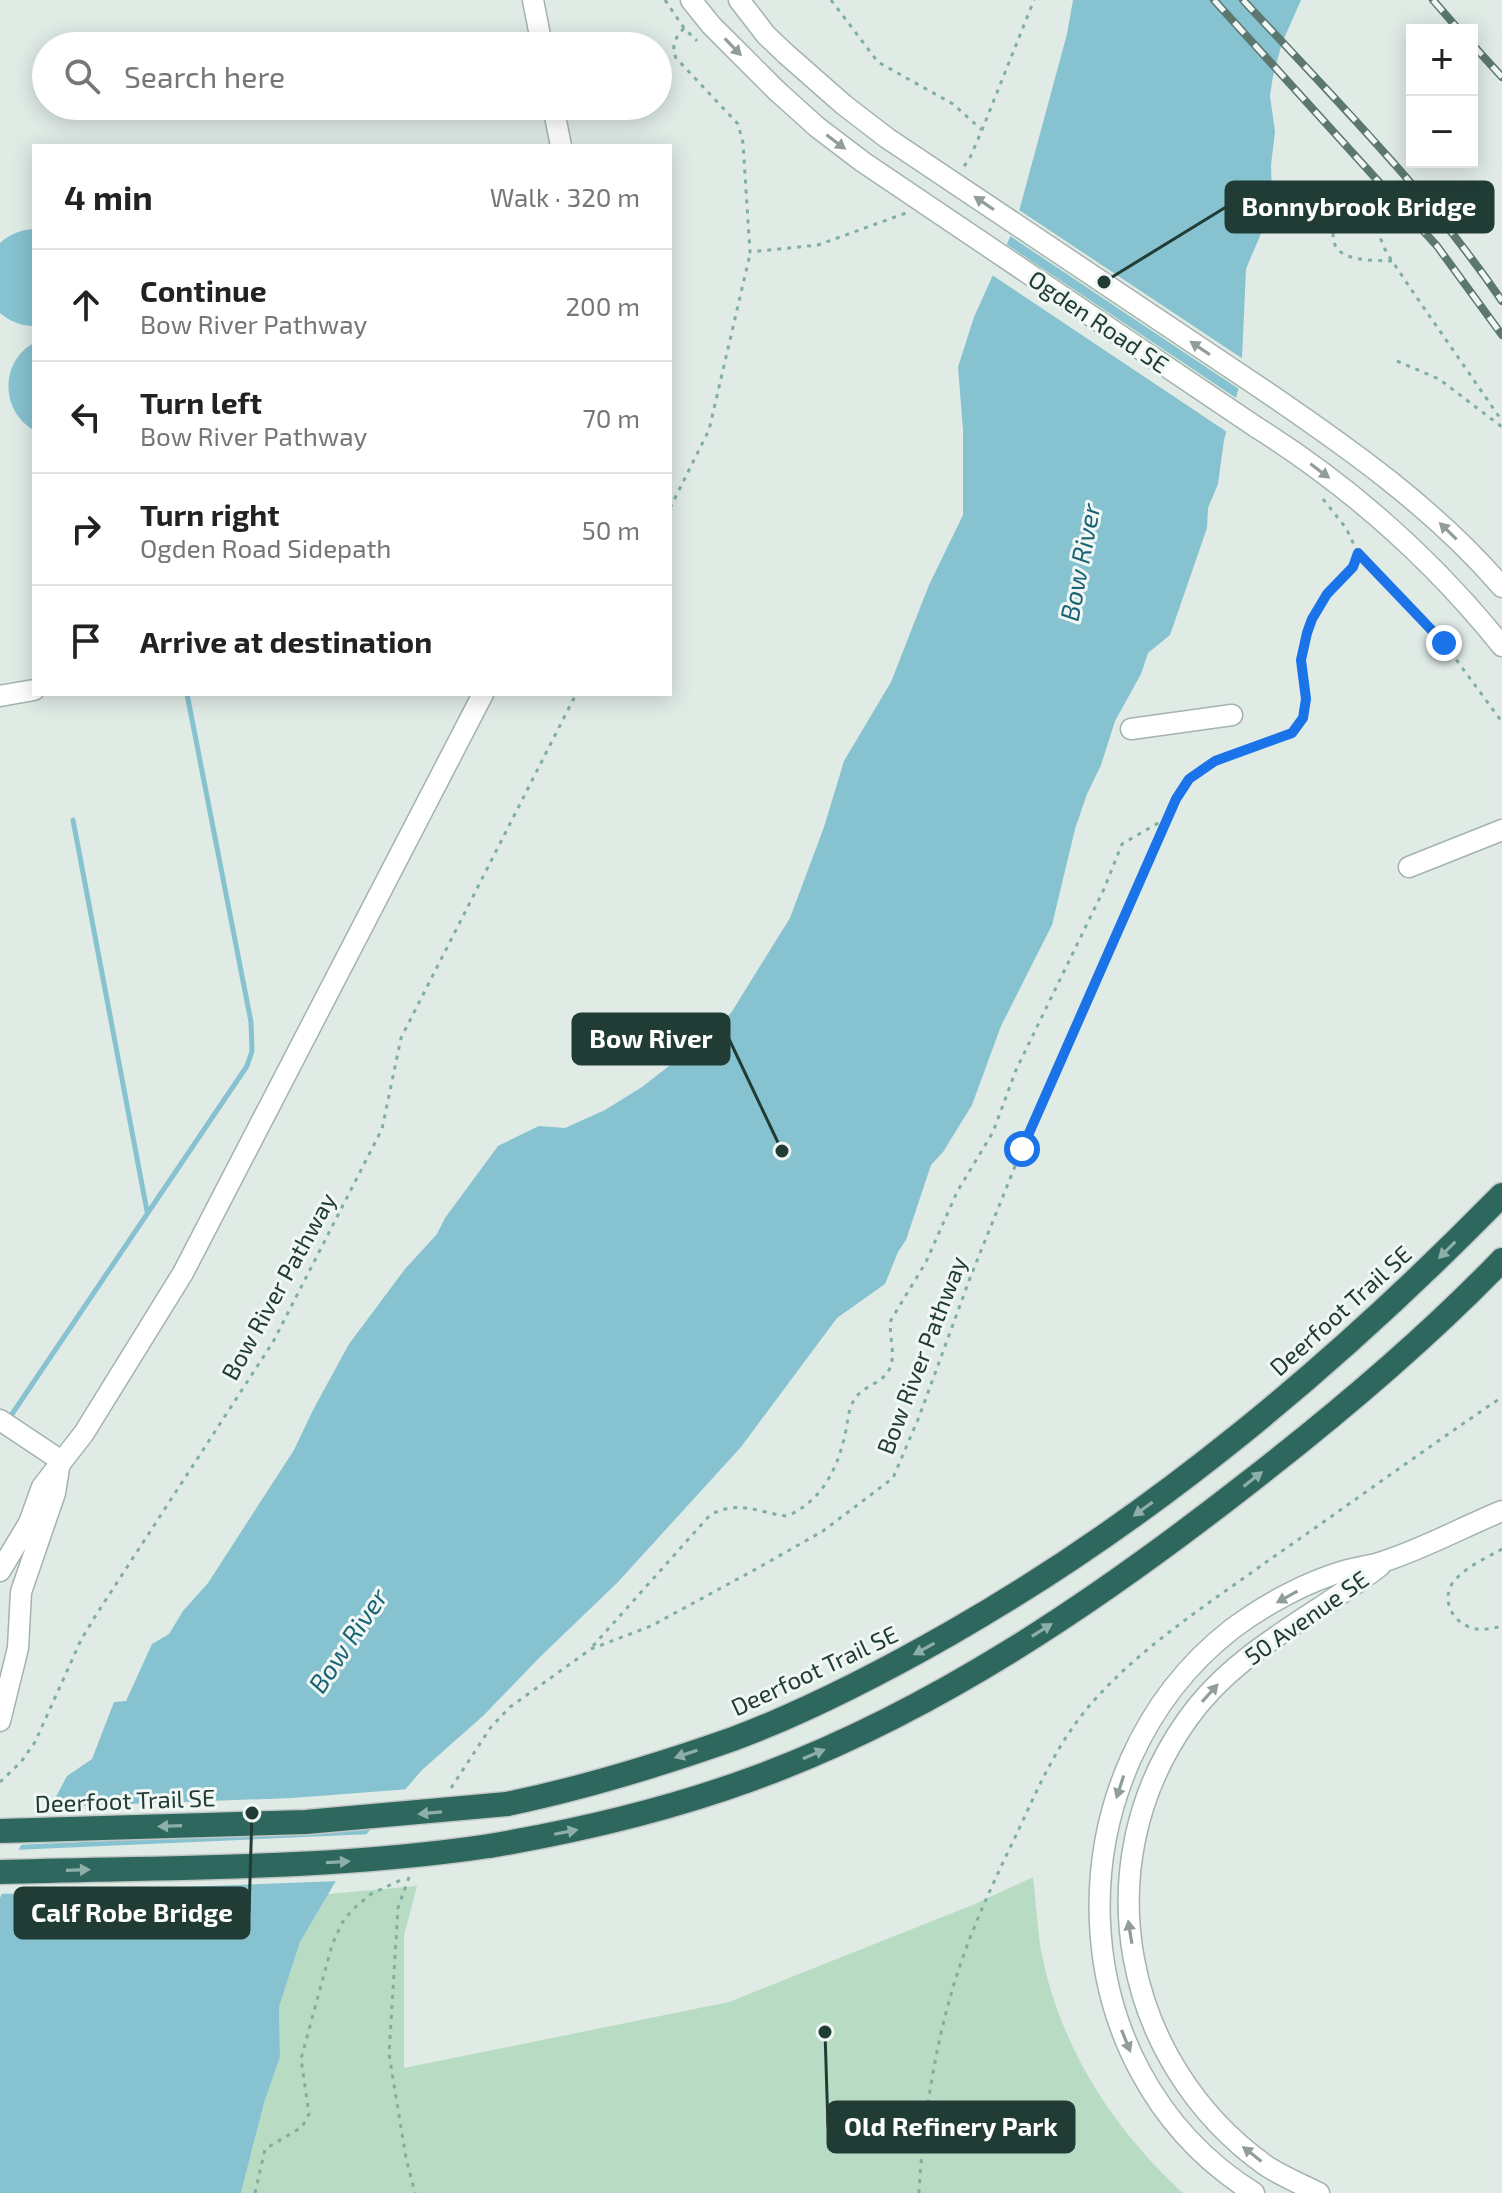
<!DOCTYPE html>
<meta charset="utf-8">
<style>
:root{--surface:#fff;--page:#f6f6f6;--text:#222;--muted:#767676;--line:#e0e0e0}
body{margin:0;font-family:"Exo 2",sans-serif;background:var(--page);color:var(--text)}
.controls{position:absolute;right:24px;top:24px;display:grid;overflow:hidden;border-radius:0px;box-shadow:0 4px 20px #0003}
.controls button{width:72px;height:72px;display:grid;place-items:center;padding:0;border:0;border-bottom:2px solid var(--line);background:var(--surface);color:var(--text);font:40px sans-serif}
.stop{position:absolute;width:24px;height:24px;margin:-18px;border:6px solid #1a73e8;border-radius:50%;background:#fff}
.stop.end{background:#1a73e8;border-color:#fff;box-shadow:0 2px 8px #0008}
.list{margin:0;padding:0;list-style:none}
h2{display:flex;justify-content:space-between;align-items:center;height:104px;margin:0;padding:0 32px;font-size:34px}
h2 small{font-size:26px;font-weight:400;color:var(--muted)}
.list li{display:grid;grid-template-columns:52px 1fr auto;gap:24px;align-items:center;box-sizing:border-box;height:112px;padding:0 32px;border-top:2px solid var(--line)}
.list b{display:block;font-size:30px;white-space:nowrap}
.list p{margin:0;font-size:26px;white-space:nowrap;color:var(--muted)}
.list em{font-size:26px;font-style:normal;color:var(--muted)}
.icon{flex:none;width:44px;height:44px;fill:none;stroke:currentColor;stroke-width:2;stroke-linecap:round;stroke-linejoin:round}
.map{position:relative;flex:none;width:1502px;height:2193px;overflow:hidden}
.search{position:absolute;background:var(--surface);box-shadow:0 4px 20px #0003;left:32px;top:32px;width:640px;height:88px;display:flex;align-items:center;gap:20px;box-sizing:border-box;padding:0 28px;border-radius:44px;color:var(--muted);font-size:30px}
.panel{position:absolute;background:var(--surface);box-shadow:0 4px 20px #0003;left:32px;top:144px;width:640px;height:552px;border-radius:0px}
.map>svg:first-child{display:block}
.green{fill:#b8dcc3}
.water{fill:#87c2d0}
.pier{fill:#e0ebe6}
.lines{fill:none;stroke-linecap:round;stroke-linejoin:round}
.stream{stroke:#87c2d0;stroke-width:5}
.minor-casing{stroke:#a3b3ad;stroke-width:23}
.highway-casing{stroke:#c1c8c6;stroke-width:27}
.path{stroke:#80aea1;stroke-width:3;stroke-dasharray:4 6;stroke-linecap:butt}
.minor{stroke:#fff;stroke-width:20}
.highway{stroke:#2d675d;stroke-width:24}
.rail-casing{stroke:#5b7770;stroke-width:8}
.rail{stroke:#f0f7f4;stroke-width:5;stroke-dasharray:15;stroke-linecap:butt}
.minor-bridge-casing{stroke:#a3b3ad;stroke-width:23;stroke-linecap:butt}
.highway-bridge-casing{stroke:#c1c8c6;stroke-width:27;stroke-linecap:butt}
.minor-bridge{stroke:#fff;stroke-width:20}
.highway-bridge{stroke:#2d675d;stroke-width:24}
.oneway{fill:#909d9a}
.oneway2{fill:#8eafa8}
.route{stroke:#1a73e8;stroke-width:10}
.labels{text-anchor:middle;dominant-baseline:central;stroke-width:6;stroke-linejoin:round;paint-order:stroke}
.street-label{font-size:24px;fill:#213b35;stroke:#f0f7f4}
.water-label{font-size:26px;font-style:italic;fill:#1b6476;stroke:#f0f7f4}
.leader{fill:none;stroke:#213b35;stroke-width:3}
.callout-dot{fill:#213b35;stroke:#f0f7f4;stroke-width:3}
.callout{fill:#213b35;stroke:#213b35;stroke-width:3}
.callout-label{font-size:26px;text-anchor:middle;font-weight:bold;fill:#fff}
</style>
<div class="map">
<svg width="1502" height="2193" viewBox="0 0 1502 2193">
<rect width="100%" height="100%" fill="#e0ebe6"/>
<path class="green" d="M1033,1877C1036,1901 1037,1926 1041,1950C1059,2045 1112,2128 1183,2193H241L264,2103L280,2057L279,2007L300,1942L328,1894L417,1886L404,1936V2068L729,2002L975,1904Z"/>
<path class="water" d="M1073,0H1301L1282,43L1273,76L1270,96L1275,132L1271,165L1272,198L1268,217L1246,269L1241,380L1224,440L1218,484L1208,508L1207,528L1170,635L1148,653L1141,674L1115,721L1101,765L1087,794L1075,829L1052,925L1001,1026L972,1105L943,1152L931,1165L906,1240L898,1252L885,1284L837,1318L741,1447L618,1582L539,1658L484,1715L422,1770L357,1845L300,1942L279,2007L280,2057L264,2103L241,2193H0V1898L19,1849L33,1823L50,1808L67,1776L92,1759L114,1702L126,1701L152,1644L169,1634L183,1611L208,1583L294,1450L313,1410L349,1344L405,1269L437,1234L445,1218L498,1146L539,1126L565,1128L605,1110L642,1087L696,1045L731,1013L790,918L824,827L844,761L891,682L929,585L963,515V430L958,367L974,317L1015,226L1067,34Z
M34,229V326C20,326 10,321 0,313V243C10,234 20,230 34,229Z
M34,343V430C0,411 0,361 34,343Z"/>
<path class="pier" d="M1016,208L1246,361L1242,391L1007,234Z
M1003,242L1239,400L1230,434L989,273Z
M410,1789L376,1829L16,1845L30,1821L46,1807L292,1798Z
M372,1834L360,1847L340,1881L0,1894V1887L14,1850Z"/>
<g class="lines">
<path class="stream" d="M73,820L147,1211
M10,1417L247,1066L252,1051L251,1022L187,694"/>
<g class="minor-casing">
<path id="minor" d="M533,0L542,46
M691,0L711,25L777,91
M739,0L766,35L786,54
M553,106L561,146
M1265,391C1350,449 1434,508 1502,587
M1256,427C1350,486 1432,559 1502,646
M0,696L34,690
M1131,729L1232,715
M1409,867L1502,830
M0,1420L60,1460
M0,1571L29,1523L42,1487L84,1433L183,1273L483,694
M0,1721L18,1648L21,1592L55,1493L59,1468
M1254,2193C1054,2068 1050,1771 1232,1629C1264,1605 1306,1582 1344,1571C1358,1567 1372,1566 1385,1561C1425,1548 1463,1527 1502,1511
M1319,2193C1301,2184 1281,2176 1265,2165C1122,2062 1084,1865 1187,1720C1236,1650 1314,1617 1380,1566"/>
</g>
<g class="highway-casing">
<path id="highway" d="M507,1804C584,1788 659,1765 733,1739C808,1711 881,1673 951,1633C1156,1516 1337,1363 1502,1195
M489,1846C578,1831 667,1810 752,1779C933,1713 1097,1601 1248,1483C1337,1414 1424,1341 1502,1260"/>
</g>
<path class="path" d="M665,0L684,28L697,41
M831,0L878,62L953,104L982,130
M684,28C675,38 671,45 676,58L738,124L743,143L750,252L818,245L906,213
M964,166L969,160L982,130L1034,0
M1392,261C1363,260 1320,262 1337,218L1355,209C1363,213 1369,217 1374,224C1380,235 1383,248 1390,258C1427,313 1465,367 1502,421
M1397,361L1439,379L1502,427
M1323,499L1346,528L1358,553L1444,643L1502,722
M670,508L709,430L750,254
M1502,1549C1486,1558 1466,1567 1454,1581C1439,1600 1454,1626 1477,1629C1485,1630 1494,1628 1502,1626
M593,1646L710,1515C740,1499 758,1513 787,1516C820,1502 836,1472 844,1439C848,1425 847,1409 856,1397C866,1385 882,1383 889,1370C897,1355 888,1336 891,1320L926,1262L957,1192L993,1132L1016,1070L1104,889L1122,844L1167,818
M0,1782L21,1762L35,1742L81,1640L96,1615L273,1342L382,1129L401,1038L576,694
M451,1788L491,1727L510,1707L591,1649L651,1626L756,1569L823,1531L893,1478L919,1417L970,1278L1022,1149L1176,799L1189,779L1215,761L1292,733L1303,718L1306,699L1301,660L1307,633L1312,619L1327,594L1353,567L1358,553
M409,1877L398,1908L389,2054L406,2158L415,2193
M255,2193L265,2149L302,2127L309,2114L301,2059L332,1945L342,1923L352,1910L371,1894L403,1879
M919,2193C922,2131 934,2051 952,1991C968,1935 994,1881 1019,1829C1041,1781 1062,1734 1099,1695C1148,1642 1211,1602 1269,1560C1347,1506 1424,1450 1502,1397"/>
<use href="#minor" class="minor"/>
<use href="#highway" class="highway"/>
<g class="rail-casing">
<path id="rail" d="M1214,0L1437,246L1502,335
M1243,0C1333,97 1427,191 1502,301
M1433,0L1459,30
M1472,44L1502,77"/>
</g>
<use href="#rail" class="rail"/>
<g class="minor-bridge-casing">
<path id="minor-bridge" d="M786,54L844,105L887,138L1265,391
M777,91L817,127L863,162L1256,427"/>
</g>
<g class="highway-bridge-casing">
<path id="highway-bridge" d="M0,1831L306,1822L507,1804
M0,1872C163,1867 328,1870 489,1846"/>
</g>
<use href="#minor-bridge" class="minor-bridge"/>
<use href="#highway-bridge" class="highway-bridge"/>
</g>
<defs><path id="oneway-solid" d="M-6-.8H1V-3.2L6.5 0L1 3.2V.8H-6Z" transform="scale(2)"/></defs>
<g class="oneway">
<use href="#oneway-solid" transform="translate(733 47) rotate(46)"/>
<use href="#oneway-solid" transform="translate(836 142) rotate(37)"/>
<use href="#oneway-solid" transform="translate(984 203) rotate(-146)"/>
<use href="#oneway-solid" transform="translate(1200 348) rotate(-146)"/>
<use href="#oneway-solid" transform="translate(1320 471) rotate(37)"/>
<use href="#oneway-solid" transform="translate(1448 531) rotate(-136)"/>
<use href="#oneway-solid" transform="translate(1287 1597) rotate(151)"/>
<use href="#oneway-solid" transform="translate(1210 1693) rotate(-48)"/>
<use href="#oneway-solid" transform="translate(1120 1787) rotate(108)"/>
<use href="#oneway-solid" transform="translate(1130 1932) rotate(-99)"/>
<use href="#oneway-solid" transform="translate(1126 2041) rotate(68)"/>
<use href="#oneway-solid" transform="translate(1252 2154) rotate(-142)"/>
</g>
<g class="oneway2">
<use href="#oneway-solid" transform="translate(1447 1250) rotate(135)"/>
<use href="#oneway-solid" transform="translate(1253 1479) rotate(-38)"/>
<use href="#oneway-solid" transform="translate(1143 1509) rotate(144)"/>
<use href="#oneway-solid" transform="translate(1042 1630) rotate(-32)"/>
<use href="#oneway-solid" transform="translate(924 1649) rotate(151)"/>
<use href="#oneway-solid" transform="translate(686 1754) rotate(162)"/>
<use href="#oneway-solid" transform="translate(814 1754) rotate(-23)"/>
<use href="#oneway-solid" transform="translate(430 1813) rotate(175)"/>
<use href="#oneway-solid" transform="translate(170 1826) rotate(178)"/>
<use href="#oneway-solid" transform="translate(566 1832) rotate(-11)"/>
<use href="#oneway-solid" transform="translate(338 1862) rotate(-3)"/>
<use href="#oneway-solid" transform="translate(78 1870) rotate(-2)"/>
</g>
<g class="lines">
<path class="route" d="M1022,1149L1176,799L1189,779L1215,761L1292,733L1303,718L1306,699L1301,660L1307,633L1312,619L1327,594L1353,567L1358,553L1444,643"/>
</g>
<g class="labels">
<g class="street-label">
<text transform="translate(1099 321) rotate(34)">Ogden Road SE</text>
<text transform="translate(278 1286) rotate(-61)">Bow River Pathway</text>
<text transform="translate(1340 1310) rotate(-42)">Deerfoot Trail SE</text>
<text transform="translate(921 1355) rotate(-69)">Bow River Pathway</text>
<text transform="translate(1306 1617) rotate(-35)">50 Avenue SE</text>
<text transform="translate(814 1670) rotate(-25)">Deerfoot Trail SE</text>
<text transform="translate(125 1800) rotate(-2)">Deerfoot Trail SE</text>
</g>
<g class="water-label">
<text transform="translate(1079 562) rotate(-79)">Bow River</text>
<text transform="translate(347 1640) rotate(-56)">Bow River</text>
</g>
</g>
<path class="leader" d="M1104 282L1226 207M782 1151L729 1039M252 1813L249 1913M825 2032L828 2127"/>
<g class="callout-dot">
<circle cx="1104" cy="282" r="8"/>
<circle cx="782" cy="1151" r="8"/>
<circle cx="252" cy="1813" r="8"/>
<circle cx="825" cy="2032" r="8"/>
</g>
<g class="callout">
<rect x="1226" y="182" width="267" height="50" rx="8"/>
<rect x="573" y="1014" width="156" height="50" rx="8"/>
<rect x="15" y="1888" width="234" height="50" rx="8"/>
<rect x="828" y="2102" width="246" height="50" rx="8"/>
</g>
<g class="callout-label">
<text x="1359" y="216">Bonnybrook Bridge</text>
<text x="651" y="1048">Bow River</text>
<text x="132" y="1922">Calf Robe Bridge</text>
<text x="951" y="2136">Old Refinery Park</text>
</g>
</svg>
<div class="controls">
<button>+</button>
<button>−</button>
</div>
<div class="stop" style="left:1022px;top:1149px"></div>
<div class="stop end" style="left:1444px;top:643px"></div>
<div class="search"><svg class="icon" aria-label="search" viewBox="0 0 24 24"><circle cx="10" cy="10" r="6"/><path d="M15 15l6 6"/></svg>Search here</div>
<section class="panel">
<h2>4 min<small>Walk · 320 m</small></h2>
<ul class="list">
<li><svg class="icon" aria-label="ahead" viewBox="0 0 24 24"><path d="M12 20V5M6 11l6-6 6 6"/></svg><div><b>Continue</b><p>Bow River Pathway</p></div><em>200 m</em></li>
<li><svg class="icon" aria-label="left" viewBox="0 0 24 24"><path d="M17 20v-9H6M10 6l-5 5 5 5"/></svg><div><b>Turn left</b><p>Bow River Pathway</p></div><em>70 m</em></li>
<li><svg class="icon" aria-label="right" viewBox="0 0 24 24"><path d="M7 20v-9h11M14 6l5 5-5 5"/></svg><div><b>Turn right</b><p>Ogden Road Sidepath</p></div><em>50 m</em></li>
<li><svg class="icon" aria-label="arrive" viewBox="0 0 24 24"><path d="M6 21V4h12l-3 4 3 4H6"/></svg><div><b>Arrive at destination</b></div></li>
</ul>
</section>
</div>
